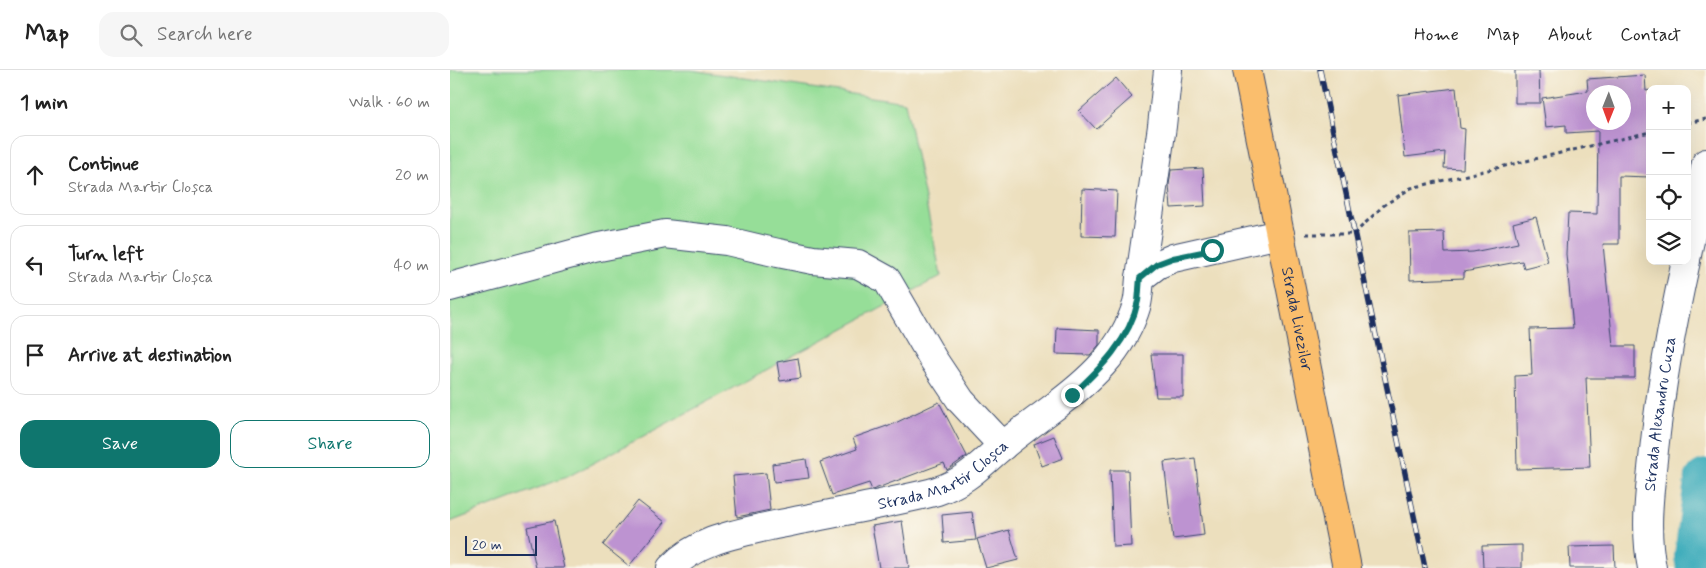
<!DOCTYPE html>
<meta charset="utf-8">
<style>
:root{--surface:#fff;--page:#f6f6f6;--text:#222;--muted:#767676;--line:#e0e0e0;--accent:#0f766e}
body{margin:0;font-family:Mynerve,sans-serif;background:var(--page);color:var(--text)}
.controls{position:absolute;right:15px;top:15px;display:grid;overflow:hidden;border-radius:10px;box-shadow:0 5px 20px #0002}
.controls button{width:45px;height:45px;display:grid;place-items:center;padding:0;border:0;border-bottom:1px solid var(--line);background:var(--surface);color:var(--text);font:25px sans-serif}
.compass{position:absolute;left:1136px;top:15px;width:45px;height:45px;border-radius:50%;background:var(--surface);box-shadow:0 5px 20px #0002;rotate:181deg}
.scale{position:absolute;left:15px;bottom:12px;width:72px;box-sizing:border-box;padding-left:5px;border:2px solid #1b2f5e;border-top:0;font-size:14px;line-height:18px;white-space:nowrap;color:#1b2f5e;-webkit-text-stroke:4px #fbf7ec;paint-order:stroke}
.stop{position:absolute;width:15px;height:15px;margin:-11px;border:4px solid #0f766e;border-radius:50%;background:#fff}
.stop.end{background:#0f766e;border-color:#fff;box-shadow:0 1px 5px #0008}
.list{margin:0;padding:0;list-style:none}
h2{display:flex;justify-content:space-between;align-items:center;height:65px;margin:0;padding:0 20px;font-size:21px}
h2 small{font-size:16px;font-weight:400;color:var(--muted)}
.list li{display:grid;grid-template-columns:32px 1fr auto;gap:15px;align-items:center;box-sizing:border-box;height:80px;margin:0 10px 10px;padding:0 10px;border:1px solid var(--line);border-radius:15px}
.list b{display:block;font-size:19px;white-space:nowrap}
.list p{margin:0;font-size:16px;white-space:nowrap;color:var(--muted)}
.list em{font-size:16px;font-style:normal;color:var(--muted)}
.actions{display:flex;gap:10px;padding:15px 20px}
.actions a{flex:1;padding:11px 0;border:1px solid var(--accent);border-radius:15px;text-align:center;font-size:18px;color:var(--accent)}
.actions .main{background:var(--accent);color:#fff}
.icon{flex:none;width:28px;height:28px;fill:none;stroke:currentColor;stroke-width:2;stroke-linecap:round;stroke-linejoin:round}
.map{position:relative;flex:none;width:1256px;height:498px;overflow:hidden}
header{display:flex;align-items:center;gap:30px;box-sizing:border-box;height:70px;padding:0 25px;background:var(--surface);border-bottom:1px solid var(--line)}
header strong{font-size:24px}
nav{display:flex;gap:28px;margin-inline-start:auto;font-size:18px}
.search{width:350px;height:45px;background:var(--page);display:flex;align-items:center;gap:12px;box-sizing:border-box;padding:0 18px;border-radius:15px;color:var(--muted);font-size:19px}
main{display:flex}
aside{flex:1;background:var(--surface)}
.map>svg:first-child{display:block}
.green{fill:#96de98;stroke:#58867b}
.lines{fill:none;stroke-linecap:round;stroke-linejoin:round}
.river{stroke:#3fadbc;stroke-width:44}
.building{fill:#bd93d1;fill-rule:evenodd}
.minor-casing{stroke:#3a496c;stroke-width:30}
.major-casing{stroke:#3a496c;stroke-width:30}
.path{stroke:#3a496c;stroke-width:3;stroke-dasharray:4 4;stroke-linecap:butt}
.minor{stroke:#fff;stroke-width:28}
.major{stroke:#fabe6d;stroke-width:28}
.rail-casing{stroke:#1b2f5e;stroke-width:5.5}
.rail{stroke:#fbf7ec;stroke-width:4;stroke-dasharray:11;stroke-linecap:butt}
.route{stroke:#0f766e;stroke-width:6}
.labels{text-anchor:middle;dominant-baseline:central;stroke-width:5;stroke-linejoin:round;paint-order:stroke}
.street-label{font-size:16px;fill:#1b2f5e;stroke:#fbf7ec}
</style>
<header>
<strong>Map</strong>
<div class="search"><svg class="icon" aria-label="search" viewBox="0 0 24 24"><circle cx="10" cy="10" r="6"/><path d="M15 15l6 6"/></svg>Search here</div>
<nav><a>Home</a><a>Map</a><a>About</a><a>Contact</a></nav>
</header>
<main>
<aside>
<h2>1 min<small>Walk · 60 m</small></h2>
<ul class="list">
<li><svg class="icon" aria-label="ahead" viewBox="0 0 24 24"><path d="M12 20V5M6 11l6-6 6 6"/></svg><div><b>Continue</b><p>Strada Martir Cloșca</p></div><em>20 m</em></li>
<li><svg class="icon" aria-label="left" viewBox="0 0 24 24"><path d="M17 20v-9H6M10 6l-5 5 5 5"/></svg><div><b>Turn left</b><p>Strada Martir Cloșca</p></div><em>40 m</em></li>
<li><svg class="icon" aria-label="arrive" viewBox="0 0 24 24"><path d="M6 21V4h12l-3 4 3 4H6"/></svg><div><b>Arrive at destination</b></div></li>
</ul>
<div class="actions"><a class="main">Save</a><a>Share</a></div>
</aside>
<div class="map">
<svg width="1256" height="498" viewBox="0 0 1256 498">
<rect width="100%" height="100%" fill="#fbf7ec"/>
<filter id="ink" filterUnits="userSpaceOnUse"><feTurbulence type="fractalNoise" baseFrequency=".02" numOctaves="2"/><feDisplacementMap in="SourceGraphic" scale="10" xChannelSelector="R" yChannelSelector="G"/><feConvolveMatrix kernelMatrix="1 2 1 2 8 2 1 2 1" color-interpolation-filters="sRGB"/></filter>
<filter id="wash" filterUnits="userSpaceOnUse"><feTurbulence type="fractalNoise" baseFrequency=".0096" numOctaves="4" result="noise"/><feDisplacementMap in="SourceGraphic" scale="20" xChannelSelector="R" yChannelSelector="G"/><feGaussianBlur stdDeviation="1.12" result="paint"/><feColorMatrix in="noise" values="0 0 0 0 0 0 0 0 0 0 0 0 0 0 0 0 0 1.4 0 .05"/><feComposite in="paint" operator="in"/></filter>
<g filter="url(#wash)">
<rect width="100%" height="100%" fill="#ecdfbd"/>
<path class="green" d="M0,0H241L455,32L491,206L119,406L0,452Z"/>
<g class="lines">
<path class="river" d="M1248,498L1246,486L1256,411"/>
</g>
<g id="blocks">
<path class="building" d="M1065,0H1089L1090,33H1065Z
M1195,5L1196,21L1200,20V107L1169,106V174H1153L1163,276H1185V308H1136L1140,397L1067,399L1065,306L1082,305L1080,259L1123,258L1116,184L1118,143L1147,144L1148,61L1116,63V55L1096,57L1092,28L1138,21L1137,9ZM1144,22H1174V52H1144Z
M666,8L682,27L646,59L629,41Z
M1006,18L1010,58L1015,59L1013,99L994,98L995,82L955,87L948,25Z
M753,98L755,136L721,138L719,115L721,100Z
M632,119L667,121L665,167L631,166Z
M1086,147L1098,192L1074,198L1072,191L1014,202V208L960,210L959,163L994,162L995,183L1023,182L1068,173L1063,153Z
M607,258L649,260V275L640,285L606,284Z
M701,284H733V327H706Z
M348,288L351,308L330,311L327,292Z
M489,332L517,386L497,400L494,393L422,420L419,413L382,425L370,392L407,379L403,368L437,356V357Z
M604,366L613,388L592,396L584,374Z
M745,388L754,465L723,469L714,392Z
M356,389L359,408L324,412L322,394Z
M660,400H678L681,476L663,477Z
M316,403L320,440L287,447L283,406Z
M188,431L215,452L179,496L153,475Z
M522,442L526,470L494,473L492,445Z
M104,451L114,498H86L77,457Z
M452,451L459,498H429L422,456Z
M559,460L568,490L536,498L527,469Z
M1072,475V498H1033L1032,476Z
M1164,476L1165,498H1120L1119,477Z"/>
</g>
</g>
<g filter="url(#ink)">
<use href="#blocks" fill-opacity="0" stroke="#3a496c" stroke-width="1"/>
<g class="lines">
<g class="minor-casing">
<g id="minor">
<path d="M1237,185L1256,93"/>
<path d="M690,208L712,56L718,0"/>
<path d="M0,217L144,178L215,164L277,171L328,183L363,190L408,194L437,210L483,289L511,331L553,376"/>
<path id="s1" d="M221,498C247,470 285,464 320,456C359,448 397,441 435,433C452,429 470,426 487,421C519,410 530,394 555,374C569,363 585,351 600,340C638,312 673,282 687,234C689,226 689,217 690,208L707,195L723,188L830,164"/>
<path id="s2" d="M1202,498C1194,458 1200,420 1204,380C1211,316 1222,254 1236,191"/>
</g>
</g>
<g class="major-casing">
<g id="major">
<path id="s3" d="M797,0L897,498"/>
</g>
</g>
<path class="path" d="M1237,53L1256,49
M856,164H904L933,136L961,118L1200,62"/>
<use href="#minor" class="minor"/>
<use href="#major" class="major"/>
<g class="rail-casing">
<path id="rail" d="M870,0L975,498"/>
</g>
<use href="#rail" class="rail"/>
</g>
</g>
<g class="lines" filter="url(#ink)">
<path class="route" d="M622,325C650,299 680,270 688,231C689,224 689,216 690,208L707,194L723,188L762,180"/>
</g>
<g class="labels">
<g class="street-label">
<text stroke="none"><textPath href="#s3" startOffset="254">Strada Livezilor</textPath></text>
<text stroke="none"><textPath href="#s2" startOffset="155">Strada Alexandru Cuza</textPath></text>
<text stroke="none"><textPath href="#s1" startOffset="292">Strada Martir Cloșca</textPath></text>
</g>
</g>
</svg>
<div class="controls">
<button>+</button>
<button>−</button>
<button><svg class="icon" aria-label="locate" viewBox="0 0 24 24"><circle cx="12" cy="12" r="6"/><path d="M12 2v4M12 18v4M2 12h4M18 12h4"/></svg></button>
<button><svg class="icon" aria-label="layers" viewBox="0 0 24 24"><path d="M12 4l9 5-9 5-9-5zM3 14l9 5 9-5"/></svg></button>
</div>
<svg class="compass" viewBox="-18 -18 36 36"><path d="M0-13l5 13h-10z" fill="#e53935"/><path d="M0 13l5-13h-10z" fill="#767676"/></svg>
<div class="scale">20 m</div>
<div class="stop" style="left:762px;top:180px"></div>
<div class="stop end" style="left:622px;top:325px"></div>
</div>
</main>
